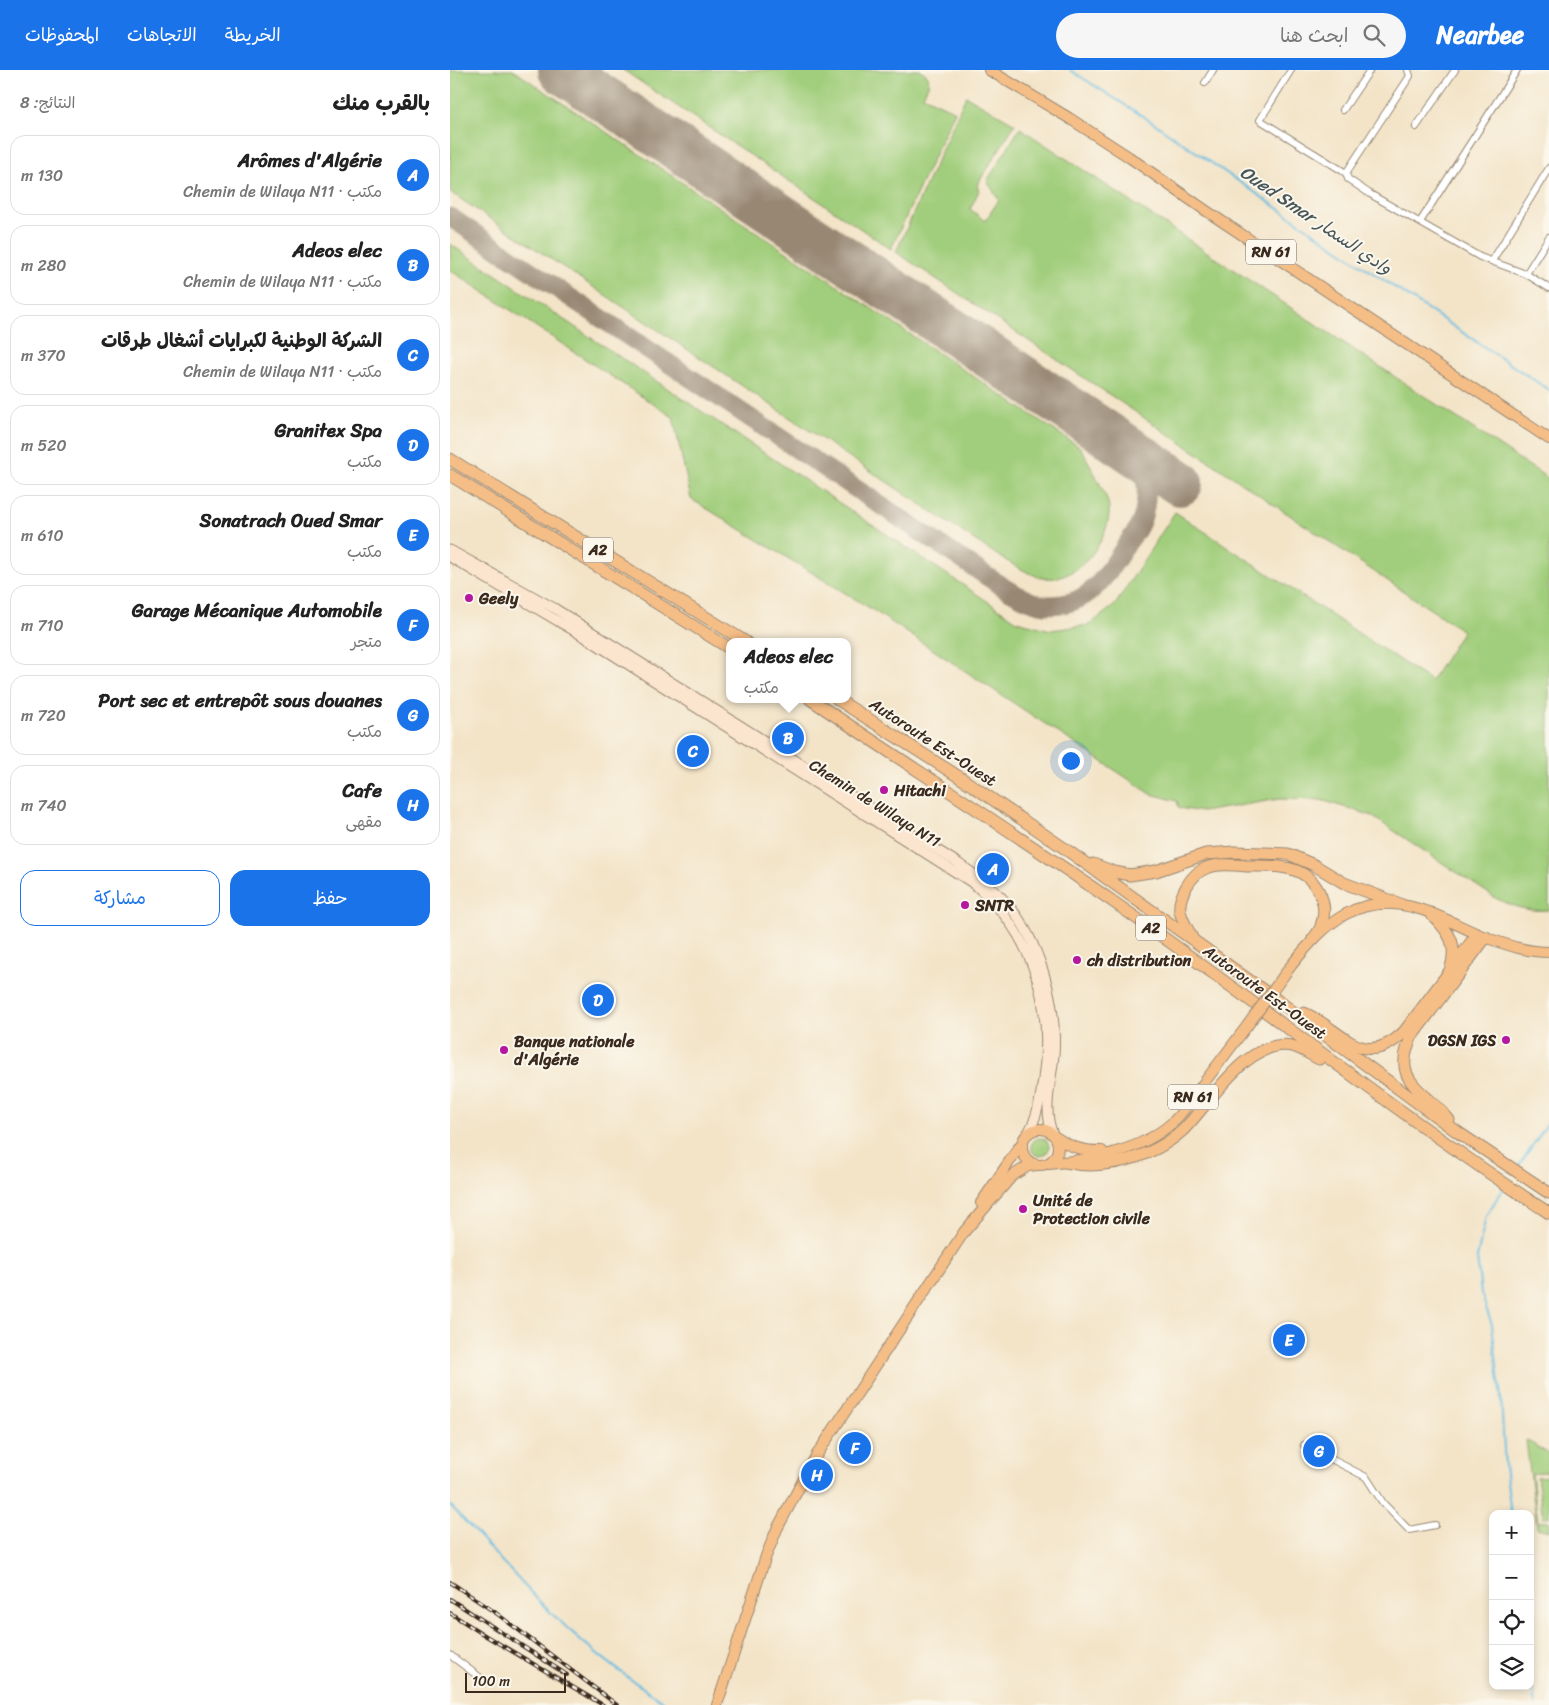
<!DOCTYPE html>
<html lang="ar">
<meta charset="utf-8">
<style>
:root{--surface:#fff;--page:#f6f6f6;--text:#222;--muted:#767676;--line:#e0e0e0;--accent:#1a73e8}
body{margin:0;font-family:Sriracha,"Playpen Sans Arabic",sans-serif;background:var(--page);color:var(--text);direction:rtl}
.controls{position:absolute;right:15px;bottom:15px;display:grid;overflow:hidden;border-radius:10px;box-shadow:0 2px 8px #0003}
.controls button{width:45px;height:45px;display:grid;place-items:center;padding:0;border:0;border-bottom:1px solid var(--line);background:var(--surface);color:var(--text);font:25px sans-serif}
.scale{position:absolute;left:15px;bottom:12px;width:101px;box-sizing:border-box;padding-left:5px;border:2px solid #3b2a1e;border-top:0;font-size:14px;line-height:18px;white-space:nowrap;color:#3b2a1e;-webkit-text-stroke:4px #fbf7ec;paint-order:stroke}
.you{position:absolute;left:620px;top:690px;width:18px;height:18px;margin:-12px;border:4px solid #fff;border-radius:50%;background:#1a73e8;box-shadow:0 0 0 8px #1a73e833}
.badge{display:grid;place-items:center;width:32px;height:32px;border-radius:50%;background:var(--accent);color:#fff;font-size:16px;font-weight:700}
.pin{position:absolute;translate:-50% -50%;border:2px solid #fff;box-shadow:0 1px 5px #0006}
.popup{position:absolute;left:276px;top:568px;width:125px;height:65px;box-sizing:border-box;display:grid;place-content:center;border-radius:10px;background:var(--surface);filter:drop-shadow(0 1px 4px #0005);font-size:16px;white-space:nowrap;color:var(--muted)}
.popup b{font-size:19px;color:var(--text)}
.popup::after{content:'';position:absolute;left:50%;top:100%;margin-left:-10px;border:10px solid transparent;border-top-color:var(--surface)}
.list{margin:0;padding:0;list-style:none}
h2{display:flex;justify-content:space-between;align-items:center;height:65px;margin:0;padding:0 20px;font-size:21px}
h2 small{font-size:16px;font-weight:400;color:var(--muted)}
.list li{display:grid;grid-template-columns:32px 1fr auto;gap:15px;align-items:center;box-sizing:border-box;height:80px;margin:0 10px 10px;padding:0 10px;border:1px solid var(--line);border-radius:15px}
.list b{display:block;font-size:19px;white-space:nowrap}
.list p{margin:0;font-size:16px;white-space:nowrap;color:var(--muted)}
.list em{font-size:16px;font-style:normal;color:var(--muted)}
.actions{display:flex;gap:10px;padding:15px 20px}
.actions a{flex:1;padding:11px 0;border:1px solid var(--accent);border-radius:15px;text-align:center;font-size:18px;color:var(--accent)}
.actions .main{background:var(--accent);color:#fff}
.icon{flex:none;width:28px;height:28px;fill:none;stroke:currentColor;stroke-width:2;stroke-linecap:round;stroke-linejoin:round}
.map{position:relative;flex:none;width:1099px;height:1635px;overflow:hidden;direction:ltr}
header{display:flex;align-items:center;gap:30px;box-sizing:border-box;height:70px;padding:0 25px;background:var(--accent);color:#fff}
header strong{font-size:24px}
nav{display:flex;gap:28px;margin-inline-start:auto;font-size:18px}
.search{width:350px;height:45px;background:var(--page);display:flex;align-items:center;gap:12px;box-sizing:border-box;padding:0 18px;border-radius:28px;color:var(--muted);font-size:19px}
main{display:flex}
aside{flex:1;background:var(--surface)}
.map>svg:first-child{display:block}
.green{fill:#a1ce7b;stroke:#6e7c4c}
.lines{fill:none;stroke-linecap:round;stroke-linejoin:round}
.stream{stroke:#64bce1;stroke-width:2}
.taxiway{stroke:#978773;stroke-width:19}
.runway{stroke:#978773;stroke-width:46}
.street-casing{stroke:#978773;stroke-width:8}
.secondary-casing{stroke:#978773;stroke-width:11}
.primary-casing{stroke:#978773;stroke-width:12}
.highway-casing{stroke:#978773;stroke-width:13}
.street{stroke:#fff;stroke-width:6}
.secondary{stroke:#fbe5cf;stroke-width:9}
.primary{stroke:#f6be87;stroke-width:10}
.highway{stroke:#f6be87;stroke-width:11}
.rail-casing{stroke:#3b2a1e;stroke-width:4}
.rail{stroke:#fbf7ec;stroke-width:2;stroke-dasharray:5.5;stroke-linecap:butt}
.primary-bridge-casing{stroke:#978773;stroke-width:12;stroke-linecap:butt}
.primary-bridge{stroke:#f6be87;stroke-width:10}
.poi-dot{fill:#b5179e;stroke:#fbf7ec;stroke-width:2}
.labels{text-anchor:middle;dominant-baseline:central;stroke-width:4;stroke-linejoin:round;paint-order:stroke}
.shield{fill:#fbf7ec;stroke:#75685c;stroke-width:1}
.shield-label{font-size:15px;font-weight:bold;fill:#3b2a1e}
.poi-label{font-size:16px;font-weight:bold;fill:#3b2a1e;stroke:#fbf7ec;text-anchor:start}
.street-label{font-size:16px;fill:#3b2a1e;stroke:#fbf7ec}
.water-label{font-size:18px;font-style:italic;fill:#475658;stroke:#fbf7ec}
</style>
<header>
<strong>Nearbee</strong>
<div class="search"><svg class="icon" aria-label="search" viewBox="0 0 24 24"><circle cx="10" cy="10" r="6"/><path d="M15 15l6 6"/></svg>ابحث هنا</div>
<nav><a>الخريطة</a><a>الاتجاهات</a><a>المحفوظات</a></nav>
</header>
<main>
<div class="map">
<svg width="1099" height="1635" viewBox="0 0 1099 1635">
<rect width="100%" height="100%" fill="#fbf7ec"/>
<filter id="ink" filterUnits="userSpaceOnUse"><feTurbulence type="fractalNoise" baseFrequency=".02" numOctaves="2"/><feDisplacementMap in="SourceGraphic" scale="10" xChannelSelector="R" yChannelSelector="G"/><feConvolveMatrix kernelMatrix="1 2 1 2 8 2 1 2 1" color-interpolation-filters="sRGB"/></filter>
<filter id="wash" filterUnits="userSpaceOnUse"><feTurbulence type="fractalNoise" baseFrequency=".0096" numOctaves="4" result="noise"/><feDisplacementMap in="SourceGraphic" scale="20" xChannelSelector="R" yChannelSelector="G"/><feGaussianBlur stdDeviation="1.12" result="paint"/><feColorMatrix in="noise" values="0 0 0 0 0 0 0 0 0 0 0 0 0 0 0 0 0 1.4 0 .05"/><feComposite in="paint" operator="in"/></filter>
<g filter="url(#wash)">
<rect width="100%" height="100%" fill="#f3e4c8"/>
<path class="green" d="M0,0H63L631,378C637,390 658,426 659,437C662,468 628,513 595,508C580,506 563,494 550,487L0,122Z
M173,0H471L478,6L479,13L473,26L505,41L441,179Z
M516,26L565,54L527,115L529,121L520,139L535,151L549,130L537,111L570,58L1099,409V840C1080,842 1064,837 1047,829L920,745L871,730L829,729L752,742L729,738L727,731L701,724L423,540L241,429L223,347L0,200V174L567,551L601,560L639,555L665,535L725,442L981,611L1013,561L446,182Z
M581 1077a9 9 0 1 1 18 0a9 9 0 1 1-18 0Z
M1076,1370L1099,1384V1401L1082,1404L1088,1452L1099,1451V1461L1087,1458Z
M1099,1406V1447L1093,1448L1087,1407Z"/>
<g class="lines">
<path class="stream" d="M620,0L705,54L908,193L1099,320
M1068,1097L1099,1051
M1054,1117L1036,1146L1027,1188L1031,1223L1042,1255L1051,1328L1055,1396L1061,1444
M0,1435C30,1467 60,1501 91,1533C129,1571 173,1606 219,1635
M1080,1598L1085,1635"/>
<path class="taxiway" d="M0,147L556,519C569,525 581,534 595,535C605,535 619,534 629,529C650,518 663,495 676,475C680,469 686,463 689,456C695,445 697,428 696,415C694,398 682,385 671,373"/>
<path class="runway" d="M111,0L730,413"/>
</g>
</g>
<g filter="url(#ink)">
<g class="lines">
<g class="street-casing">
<path id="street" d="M841,0L810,50L896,103L898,109L920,124L1030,187L1076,204L1099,218
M755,13L763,0
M893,40L920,0
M966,57L1005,0
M896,103L960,6L958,0
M970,152L1067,0
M1042,191L1099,98
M1076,204L1099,167
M854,1375L916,1407L933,1433L959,1460L985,1455
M0,1585L36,1612"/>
</g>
<g class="secondary-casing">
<path id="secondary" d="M0,480L104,538L508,793C524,804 540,815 553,829C589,866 608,934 604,985C602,1010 592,1040 603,1064
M0,487L138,569L521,812C582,860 604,933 593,1009C590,1029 588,1046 578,1063"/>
</g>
<g class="primary-casing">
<path id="primary" d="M539,0L619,48L679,87L755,140L1099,369
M840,897C875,853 909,820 969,839C993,846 1016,860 1040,869C1060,876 1078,882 1099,882
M572 1077a18 18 0 1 1 36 0a18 18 0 1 1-36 0Z
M607,1068C622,1078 634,1081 652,1081
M599,1094C642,1089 691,1082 724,1051C734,1041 742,1029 750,1018C766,997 781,977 797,956
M531,1133L572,1073
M267,1635L316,1486L327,1459L366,1386L514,1162L562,1106L578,1096L587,1095"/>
</g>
<g class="highway-casing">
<path id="highway" d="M0,389L296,572
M0,405L279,578
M360,629C461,697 565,763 665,833C811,935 950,1046 1099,1143
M387,629L517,712L614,778L834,935L1009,1063L1099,1123
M643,794L664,802L680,805L706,801L756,784L785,782L838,784L864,795L894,813L950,834
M743,870C739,861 732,851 730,841C728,826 742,803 756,798C769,793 785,795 798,796C812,796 827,795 841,799C865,805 880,832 871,856C870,860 866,865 863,869
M1003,897L1027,864
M854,943C892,959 913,1002 954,962L1000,901C1009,874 999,861 980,843
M999,1050C975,1019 939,1013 962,966L1036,867
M614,1092C653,1101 702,1088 732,1061C760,1034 796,968 842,976C851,978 861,985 869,989"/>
</g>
<use href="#street" class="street"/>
<use href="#secondary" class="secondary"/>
<use href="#primary" class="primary"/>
<use href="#highway" class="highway"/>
<g class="rail-casing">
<path id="rail" d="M0,1512L46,1543L167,1635
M0,1529L117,1605
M0,1543L36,1566L153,1635"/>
</g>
<use href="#rail" class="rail"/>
<g class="primary-bridge-casing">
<path id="primary-bridge" d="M797,956L840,897"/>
</g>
<use href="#primary-bridge" class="primary-bridge"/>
</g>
</g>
<g class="poi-dot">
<circle cx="19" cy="528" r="5"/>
<circle cx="434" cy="720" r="5"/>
<circle cx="515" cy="835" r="5"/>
<circle cx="627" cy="890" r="5"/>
<circle cx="1056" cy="970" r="5"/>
<circle cx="54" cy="980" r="5"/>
<circle cx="573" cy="1139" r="5"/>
</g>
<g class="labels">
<g class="shield">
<rect x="796" y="169.5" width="50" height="25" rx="4"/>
<rect x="133" y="467.5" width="30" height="25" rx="4"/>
<rect x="686" y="845.5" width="30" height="25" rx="4"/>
<rect x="718" y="1014.5" width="50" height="25" rx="4"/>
</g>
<g class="shield-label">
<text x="821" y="182">RN 61</text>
<text x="148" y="480">A2</text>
<text x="701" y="858">A2</text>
<text x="743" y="1027">RN 61</text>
</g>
<g class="poi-label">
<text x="29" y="528">Geely</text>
<text x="444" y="720">Hitachi</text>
<text x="525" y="835">SNTR</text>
<text x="637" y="890">ch distribution</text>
<text x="1046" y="970" text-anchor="end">DGSN IGS</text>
<text x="64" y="971">Banque nationale<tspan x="64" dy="18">d'Algérie</tspan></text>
<text x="583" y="1130">Unité de<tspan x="583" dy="18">Protection civile</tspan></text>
</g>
<g class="street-label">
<text transform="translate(483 672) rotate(33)">Autoroute Est-Ouest</text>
<text transform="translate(425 733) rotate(32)">Chemin de Wilaya N11</text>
<text transform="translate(815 922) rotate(36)">Autoroute Est-Ouest</text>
</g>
<g class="water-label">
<text transform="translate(866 150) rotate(34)">Oued Smar وادي السمار</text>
</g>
</g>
</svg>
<div class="controls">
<button>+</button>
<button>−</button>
<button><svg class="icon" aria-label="locate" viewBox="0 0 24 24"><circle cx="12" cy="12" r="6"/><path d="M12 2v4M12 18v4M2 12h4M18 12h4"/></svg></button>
<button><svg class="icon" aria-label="layers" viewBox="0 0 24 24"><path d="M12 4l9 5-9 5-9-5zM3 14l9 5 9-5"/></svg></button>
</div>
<div class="scale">100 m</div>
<div class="you"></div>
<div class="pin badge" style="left:543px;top:799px">A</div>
<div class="pin badge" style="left:338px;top:668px">B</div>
<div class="popup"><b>Adeos elec</b>مكتب</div>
<div class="pin badge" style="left:243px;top:681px">C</div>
<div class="pin badge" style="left:148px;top:930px">D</div>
<div class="pin badge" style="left:839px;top:1270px">E</div>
<div class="pin badge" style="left:405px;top:1378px">F</div>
<div class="pin badge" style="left:869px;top:1381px">G</div>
<div class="pin badge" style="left:367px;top:1405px">H</div>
</div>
<aside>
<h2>بالقرب منك<small>النتائج: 8</small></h2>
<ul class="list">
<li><span class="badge">A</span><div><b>Arômes d'Algérie</b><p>مكتب · Chemin de Wilaya N11</p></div><em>130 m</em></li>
<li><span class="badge">B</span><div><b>Adeos elec</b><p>مكتب · Chemin de Wilaya N11</p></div><em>280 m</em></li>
<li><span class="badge">C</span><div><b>الشركة الوطنية لكبرايات أشغال طرقات</b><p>مكتب · Chemin de Wilaya N11</p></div><em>370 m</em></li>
<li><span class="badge">D</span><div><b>Granitex Spa</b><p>مكتب</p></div><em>520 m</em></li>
<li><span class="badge">E</span><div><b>Sonatrach Oued Smar</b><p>مكتب</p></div><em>610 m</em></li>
<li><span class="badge">F</span><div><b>Garage Mécanique Automobile</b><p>متجر</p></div><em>710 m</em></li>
<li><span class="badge">G</span><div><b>Port sec et entrepôt sous douanes</b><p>مكتب</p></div><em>720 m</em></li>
<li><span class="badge">H</span><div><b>Cafe</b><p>مقهى</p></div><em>740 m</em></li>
</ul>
<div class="actions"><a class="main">حفظ</a><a>مشاركة</a></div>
</aside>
</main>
